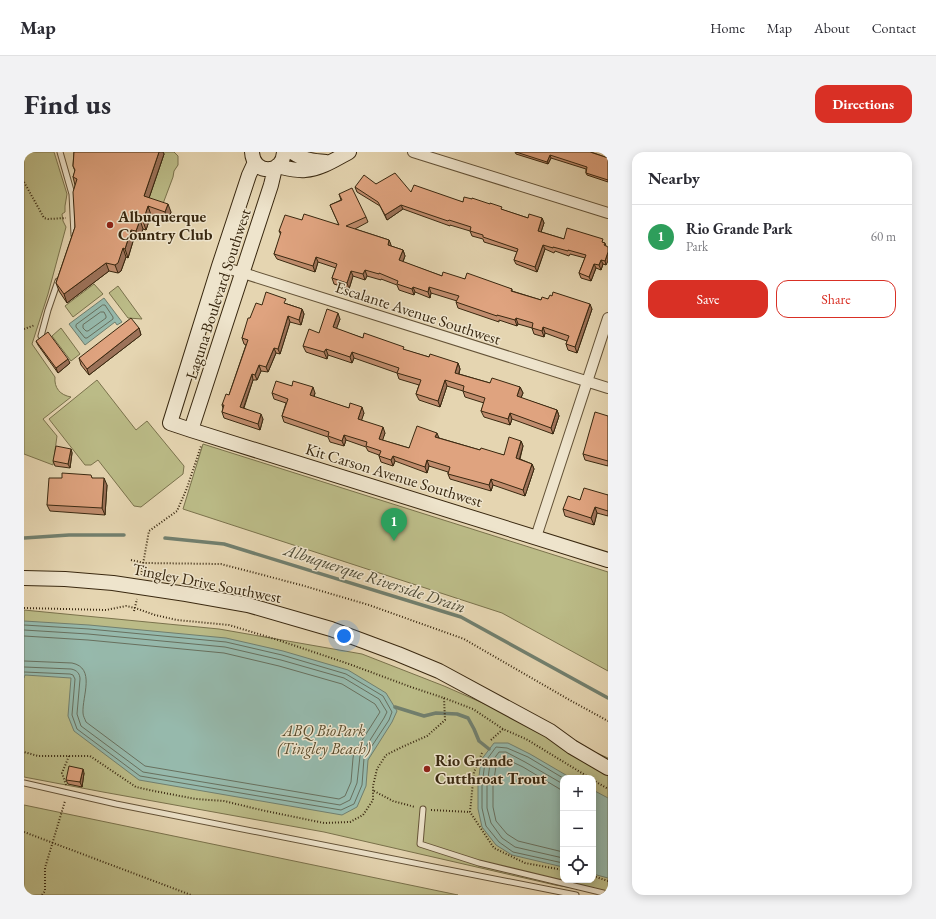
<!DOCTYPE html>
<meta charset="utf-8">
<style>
:root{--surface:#fff;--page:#f2f2f3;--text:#2b2b33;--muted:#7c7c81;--line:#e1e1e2;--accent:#d93025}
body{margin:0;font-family:"EB Garamond",serif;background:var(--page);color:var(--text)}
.controls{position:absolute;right:12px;bottom:12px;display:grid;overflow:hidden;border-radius:8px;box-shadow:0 2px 10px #0003}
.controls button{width:36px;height:36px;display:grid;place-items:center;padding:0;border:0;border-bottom:1px solid var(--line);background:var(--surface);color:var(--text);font:20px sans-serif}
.you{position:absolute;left:320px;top:484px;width:14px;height:14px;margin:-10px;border:3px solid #fff;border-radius:50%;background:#1a73e8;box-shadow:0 0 0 6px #1a73e833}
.badge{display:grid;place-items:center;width:26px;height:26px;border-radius:50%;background:var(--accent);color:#fff;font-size:13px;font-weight:700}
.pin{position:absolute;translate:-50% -33px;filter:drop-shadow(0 1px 2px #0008)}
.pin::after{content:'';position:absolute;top:21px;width:14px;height:12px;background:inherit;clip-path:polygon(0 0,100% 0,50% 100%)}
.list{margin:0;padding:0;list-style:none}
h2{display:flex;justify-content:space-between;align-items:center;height:52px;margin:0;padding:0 16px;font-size:17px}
h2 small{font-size:13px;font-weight:400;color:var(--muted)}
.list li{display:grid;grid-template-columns:26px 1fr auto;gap:12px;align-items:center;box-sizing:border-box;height:64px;padding:0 16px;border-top:1px solid var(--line)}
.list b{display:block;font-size:15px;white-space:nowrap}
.list p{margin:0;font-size:13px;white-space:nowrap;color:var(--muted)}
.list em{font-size:13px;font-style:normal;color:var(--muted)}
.actions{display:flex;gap:8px;padding:12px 16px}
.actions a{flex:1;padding:9px 0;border:1px solid var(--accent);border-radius:12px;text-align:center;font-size:14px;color:var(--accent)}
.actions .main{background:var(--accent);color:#fff}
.icon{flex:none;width:22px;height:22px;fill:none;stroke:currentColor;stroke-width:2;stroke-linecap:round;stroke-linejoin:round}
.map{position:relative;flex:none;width:584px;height:743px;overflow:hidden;border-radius:12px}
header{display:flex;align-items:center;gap:24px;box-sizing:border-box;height:56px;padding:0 20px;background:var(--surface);border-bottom:1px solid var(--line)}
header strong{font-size:19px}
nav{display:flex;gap:22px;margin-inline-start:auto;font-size:14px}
.intro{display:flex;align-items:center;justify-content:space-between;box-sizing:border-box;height:96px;padding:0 24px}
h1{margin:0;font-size:28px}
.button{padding:10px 18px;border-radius:12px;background:var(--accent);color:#fff;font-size:14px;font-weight:700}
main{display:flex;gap:24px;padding:0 24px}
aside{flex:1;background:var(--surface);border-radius:12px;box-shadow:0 2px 10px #0003}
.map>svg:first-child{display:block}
.green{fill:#bbbb87;stroke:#7a724c;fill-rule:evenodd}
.water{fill:#96b9ac;stroke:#717f6e}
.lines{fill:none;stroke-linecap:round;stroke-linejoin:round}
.shore{stroke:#68705e;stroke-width:1}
.stream{stroke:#717f6e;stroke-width:3.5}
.lane-casing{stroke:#645338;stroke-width:7}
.street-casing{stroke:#645338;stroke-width:12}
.secondary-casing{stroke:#392810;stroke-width:16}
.path{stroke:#392810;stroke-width:2;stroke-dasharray:1 2;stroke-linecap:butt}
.lane{stroke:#eee4cc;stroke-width:5}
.street{stroke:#eee4cc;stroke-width:10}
.secondary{stroke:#eee4cc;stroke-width:14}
.wall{fill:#c08c6d;stroke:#392810}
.shaded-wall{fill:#9c7259;stroke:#392810}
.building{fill:#dfa37f;stroke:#392810}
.poi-dot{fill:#8f2418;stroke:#eee4cc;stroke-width:1.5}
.labels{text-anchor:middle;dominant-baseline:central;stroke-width:3;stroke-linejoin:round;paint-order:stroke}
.poi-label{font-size:16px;font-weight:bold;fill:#392810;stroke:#eee4cc;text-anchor:start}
.street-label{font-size:16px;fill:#392810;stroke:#eee4cc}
.park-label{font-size:16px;font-style:italic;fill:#5a4d2e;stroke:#eee4cc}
.water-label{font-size:17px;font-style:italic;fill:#504c37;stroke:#eee4cc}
</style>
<header>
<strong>Map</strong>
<nav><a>Home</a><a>Map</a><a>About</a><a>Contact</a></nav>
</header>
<div class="intro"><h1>Find us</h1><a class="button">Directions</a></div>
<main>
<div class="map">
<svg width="584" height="743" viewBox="0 0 584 743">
<rect width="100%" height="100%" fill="#e5d5b1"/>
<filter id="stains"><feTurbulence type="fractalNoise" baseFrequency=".005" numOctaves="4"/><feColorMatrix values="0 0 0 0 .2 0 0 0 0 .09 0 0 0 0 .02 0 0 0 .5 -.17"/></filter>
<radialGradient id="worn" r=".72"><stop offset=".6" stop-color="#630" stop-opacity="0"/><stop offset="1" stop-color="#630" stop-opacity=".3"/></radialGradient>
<path class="green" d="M0,0H30L43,42L41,54V60L38,62L39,69L42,75L24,142L8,192L31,225C30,236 36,243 47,245L19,267L33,284L29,313L0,302Z
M134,0H150L154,4V13L150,19L149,25L137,57L121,52L127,40L140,2Z
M70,132L79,142L49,165L41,154Z
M94,134L118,167L104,166L85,141Z
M37,176L56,202L47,209L28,184Z
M73,228L112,278L123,269L160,314L159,322L117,355L110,354L74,308L67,313H61L25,267Z
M179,292L584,420V519L478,461L159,357Z
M0,458L195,477L338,502L420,534L584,606V742L531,733L300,680L79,640L0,625ZM539,626H569V728H539Z
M0,653L434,743H0Z"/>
<path class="water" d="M80,146L98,170L93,173L91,170L61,193L45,172Z
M0,469L65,473L202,486L259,499L324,518L362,541L373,559L368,570L344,608L342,634L333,655L318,663L115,628L50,579L44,564L47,526L1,523L0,526Z
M470,591H484L506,602L547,626H539V715L488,703L472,693L458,675L454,657V633L457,608Z
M569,638L584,646V726L569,722Z"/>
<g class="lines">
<path class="shore" d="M79,153H81L89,165V167L63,186H61L52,175V173Z
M77,160H80L82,164V166L64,179H62L59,176V173Z
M0,473L65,477L202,490L258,503L322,522L359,544L368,560L365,568L340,606L338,633L330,652L317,658L116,624L53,577L48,563L51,527L49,523L46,522L0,520
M0,478L64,482L201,495L257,508L320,526L355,547L363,560L360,566L336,604L333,631L326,648L316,653L119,620L57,574L53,562L56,527C56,522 53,518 47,517L0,515
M0,484L64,488L200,501L255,514L318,532L351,552L356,560L330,601L329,606L327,630L321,644L315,647L121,614L62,570C61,567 59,564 59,561C58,544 72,516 48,511L0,509
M539,626L504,605L483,596L472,595L461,610L458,633V656L462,674L475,690L489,700L539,711
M539,632L501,610L482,600H475L466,612L463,633V656L467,671L478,686L491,695L539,706
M539,639L499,615L480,606L477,607L472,614L469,634V655L472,669L483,682L494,689L539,700"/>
<path class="stream" d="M0,386L45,383H100
M141,386L200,392L437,465L584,546
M371,555L400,564L412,561L433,562L444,566L450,577L455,589L465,597"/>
<g class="lane-casing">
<path id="lane" d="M36,0L48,42L50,83
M17,184L24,158L34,129
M0,631L92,652L552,743
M399,657L396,692L455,711L584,742"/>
</g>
<g class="street-casing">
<path id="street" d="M389,0L584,61
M195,114L219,121L584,236
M512,385L584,166"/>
</g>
<g class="secondary-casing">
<path id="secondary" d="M228,0C229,23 259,23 260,0
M268,0C280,8 288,9 302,10
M231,10L225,23L195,114L146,271L167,278L584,408
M253,14C262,16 272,19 281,18C297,17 312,7 325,0
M167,278L247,33L251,16
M0,426L41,427L89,431L162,442L224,453L307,477L374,502L415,519L526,579L548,595L584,616"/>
</g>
<path class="path" d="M0,30L20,66L24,67L42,66
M0,177L11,173
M107,408L120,411L197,412L277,433L345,453L440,487L551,551L584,569
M117,423L125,379L153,359L163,336L177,294
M0,456L82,458L102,454L111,456L131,463L153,468L205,473L251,487L325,512L387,535L420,546L421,568L403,584L378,595L362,603L353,617L349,634V648L339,663L326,670L300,671L237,658L200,649L172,647L130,639L112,635L66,604H14L0,600
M110,459L113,447
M420,546L449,557L479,577
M467,588L479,577L502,587L566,626
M458,601L450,620L446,660L470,696L501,711L539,718
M569,628L584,637
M42,633L38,621L45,604
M350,639L369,649L391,655
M407,658L446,660
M0,680L167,743
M569,724L584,729
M18,743L21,739V716L41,649"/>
<use href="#lane" class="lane"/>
<use href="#street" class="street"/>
<use href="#secondary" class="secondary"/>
</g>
<path class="wall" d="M50,0H139L140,2L125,46L147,60L144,68L127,63L122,78L119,77L115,88L110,86L104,106L102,105L97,119L94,121L85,119L43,151L35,139L32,131L51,75V33L49,25L51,19L49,14Z
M491,0H567L584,6V30L563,23L562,21V17L527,6L524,12L492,2Z
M352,32L387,40L439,50L479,58L504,66H518L520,71L517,80L540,87L581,91L582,94V113L579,112L577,118L572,116L567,129L557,126L555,121L561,106L546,102L545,104L531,99L530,101L521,97L513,120L492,112L490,108L493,100L460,90L459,87L448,84L446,79L426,73V74L379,57L363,68L356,54L333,40L331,35Z
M315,42L342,65L344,70L331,77L365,88L367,94L379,98L381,104L379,110L418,124L441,127L488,137V139L517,148L524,147L568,157L553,201L544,198L542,192L543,189L521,181L520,185L510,182L508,176L494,172L493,174L475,168V170L434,156L432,150L433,149L407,141L406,146L391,140L390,143L375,138L373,133L357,127V128L343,124L341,128L329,124L325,137L310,132L308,126L312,116L294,110L291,120L253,107L250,102L257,83L255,79L278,68L315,73L306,53L317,48Z
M263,152L278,157L280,162L277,173L266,170L256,202L252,201L244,220L237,219L233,228H229L220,256L239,267L236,278L200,266L198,260L199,256L198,253L205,243L222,193L220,192L218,186L226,166L238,153Z
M316,167L312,177L339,186L405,205L434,211L436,217L435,222L466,231L496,235L499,241L497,246L533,258L535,264L529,282L488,267L486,273L460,265L457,259L460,251L441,245L439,239L423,234L416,255L395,248L392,242L395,233L375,227L373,221L330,206L328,211L304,203L303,207L282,200L279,194L295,181Z
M115,176L117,183L65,223L57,213L55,206Z
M12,189L46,211L34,221L14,193Z
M268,234L291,241L290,245L340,261L337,268L361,281L358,288L385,296L415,286L456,298L480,303L497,289L499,294L496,307L508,312L510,317L501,344L469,333L467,339L426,327L424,322V320L405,314L403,321L371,309L369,314L357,310L355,304V303L344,299L342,295L322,288L320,294L306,290L304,285L260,270L258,264L262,251L250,247L248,241Z
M584,264V314L561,308L559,302Z
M47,297L48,301L46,316L31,314L29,309Z
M38,326H68L83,333L81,363L26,359L23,353Z
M584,343V364L573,361L570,373L541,364L539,357L556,348Z
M60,621L58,635L44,632L42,628Z"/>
<path class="shaded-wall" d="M135,0H139L140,2L123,52L120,44Z
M526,3L527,6L524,12L523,10Z
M144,52L147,60L144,68L141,60Z
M377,53L379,57L363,68L361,63Z
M124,54L127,63L122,78L119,69Z
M518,66L520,71L516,83L514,79Z
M116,68L119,77L115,88L112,79Z
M107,78L110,86L104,106L101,97Z
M365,88L367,93L366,98L364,93Z
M519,93L521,97L513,120L511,115Z
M99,96L102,105L97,119L94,121L91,113Z
M379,98L381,104L377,114L375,108Z
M584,100V109L582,113L581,109Z
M292,105L294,110L291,120L289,114Z
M577,108L579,112L577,118L575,113Z
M82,111L85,119L43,151L40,142Z
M570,112L572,116L567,129L565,125Z
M341,118L343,124L341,128L339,122Z
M327,119L329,124L325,137L323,131Z
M389,135L391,140L390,143L388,137Z
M405,135L407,141L406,146L404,140Z
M566,152L568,157L553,201L551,195Z
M278,157L280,162L277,173L275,168Z
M314,161L316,167L311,181L309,175Z
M264,164L266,170L256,202L254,197Z
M492,166L494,172L493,174L491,168Z
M519,175L521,181L520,185L518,179Z
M115,176L117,183L65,223L63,217Z
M250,196L252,201L244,220L242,215Z
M302,197L304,203L303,207L300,200Z
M328,200L330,206L328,211L326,205Z
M44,207L46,211L34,221L32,216Z
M434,211L436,217L433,227L431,221Z
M235,213L237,219L233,228L231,223Z
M228,222L229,228L218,260L216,255Z
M421,228L423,234L416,255L414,249Z
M289,235L291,241L288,249L286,243Z
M496,235L499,241L495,250L493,244Z
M338,255L340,261L336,273L334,267Z
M533,258L535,264L529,282L527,276Z
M486,261L488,267L486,273L484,267Z
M237,262L239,267L236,278L234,272Z
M359,275L361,281L357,293L355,287Z
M413,281L415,286L411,285Z
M320,283L322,288L320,294L318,289Z
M497,289L499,294L494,312L492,306Z
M47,297L48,301L46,316L44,312Z
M369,304L371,309L369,314L367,308Z
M403,308L405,314L403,321L401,315Z
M508,312L510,317L501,344L499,338Z
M80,326L83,333L81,363L78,356Z
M467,327L469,333L467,339L465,333Z
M571,355L573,361L570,373L567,366Z
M59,617L60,621L58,635L56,630Z"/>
<path class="building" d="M50,0H135L120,44L144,52L141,60L124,54L119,69L116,68L112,79L107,78L101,97L99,96L94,111L91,113L82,111L40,142L32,131L51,75L49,40L53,27L49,25L51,18L49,14Z
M492,0H566L584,6V28L562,21L563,15L526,3L523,10Z
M371,21L387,40L390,33L439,50L440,45L448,47V46L466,52V51L478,55L477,57L504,66L505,62L518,66L514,79L540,87L543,76L579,87L578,90L581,91L580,93L584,95V100L581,109L577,108L575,113L570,112L565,125L555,121L562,103L544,98V99L529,95V96L519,93L511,115L490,108L494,97L459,85V83L446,79L447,75L425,68L424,69L377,53L361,63L354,50L331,35L340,23L352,32Z
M328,36L342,65L322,74L365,88L364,93L379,98L375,108L418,124L419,120L441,127L443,121L488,137L487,139L517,148L518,145L524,147L526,143L528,144L529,140L566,152L551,195L542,192L545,184L519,175L518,179L508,176L509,171L492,166L491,168L473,163V164L432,150L435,144L405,135L404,140L389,135L388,137L373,132L374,129L355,121V122L341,118L339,122L327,119L323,131L308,126L313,112L292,105L289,114L250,102L257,80L255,79L261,63L278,68L280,62L315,73L306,53L318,48L315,42Z
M242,140L262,147L260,151L278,157L275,168L264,164L254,197L250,196L242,215L235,213L231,223L228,222L216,255L237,262L234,272L198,260L200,253H198L202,242L205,243L224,188L218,186L224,166H226L232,151L238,153Z
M303,157L314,161L309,175L339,186L340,181L380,195L379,197L405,205L406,202L434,211L431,221L466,231L468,226L496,235L493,244L533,258L527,276L486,261L484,267L457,259L461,246L439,239L440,234L421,228L414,249L392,242L397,228L373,221L375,216L328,200L326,205L302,197L300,200L279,194L285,177L295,181Z
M107,166L115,176L63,217L55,206Z
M24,180L44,207L32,216L12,189Z
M252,229L268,234L269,229L289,235L286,243L325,256L326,251L338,255L334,267L359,275L355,287L385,296L393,274L413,281L411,285L456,298L457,296L480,303L485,285L497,289L492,306L508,312L499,338L467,327L465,333L424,322L426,315L403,308L401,315L369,304L367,308L355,304L357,299L342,294L343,290L320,283L318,289L304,284L305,280L258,264L264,247L248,241Z
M571,260L584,264V309L559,302Z
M32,294L47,297L44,312L29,309Z
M38,321L67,323L68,326H80L78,356L23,353L25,326H38Z
M560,336L584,343V359L571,355L567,366L539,357L544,344L556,348Z
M45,614L59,617L56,630L42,628Z"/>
<g class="poi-dot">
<circle cx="86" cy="73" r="4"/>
<circle cx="403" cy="617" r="4"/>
</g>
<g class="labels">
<g class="poi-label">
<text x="94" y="64">Albuquerque<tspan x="94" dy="18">Country Club</tspan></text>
<text x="411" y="608">Rio Grande<tspan x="411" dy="18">Cutthroat Trout</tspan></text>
</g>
<g class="street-label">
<text transform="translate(194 142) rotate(-72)">Laguna Boulevard Southwest</text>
<text transform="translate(394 161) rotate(18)">Escalante Avenue Southwest</text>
<text transform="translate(370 323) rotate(17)">Kit Carson Avenue Southwest</text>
<text transform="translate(183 431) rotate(11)">Tingley Drive Southwest</text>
</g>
<g class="park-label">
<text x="300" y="578">ABQ BioPark<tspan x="300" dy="18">(Tingley Beach)</tspan></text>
</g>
<g class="water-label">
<text transform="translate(351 426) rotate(18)">Albuquerque Riverside Drain</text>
</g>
</g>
<rect width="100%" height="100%" filter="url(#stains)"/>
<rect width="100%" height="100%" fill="url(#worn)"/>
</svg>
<div class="controls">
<button>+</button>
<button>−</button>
<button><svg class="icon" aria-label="locate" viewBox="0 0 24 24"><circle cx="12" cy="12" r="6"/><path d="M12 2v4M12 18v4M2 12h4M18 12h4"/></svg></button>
</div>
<div class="you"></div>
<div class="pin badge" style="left:370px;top:389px;background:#2e9e5b">1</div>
</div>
<aside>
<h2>Nearby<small></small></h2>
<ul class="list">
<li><span class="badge" style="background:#2e9e5b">1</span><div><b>Rio Grande Park</b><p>Park</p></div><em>60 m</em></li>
</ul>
<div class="actions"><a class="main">Save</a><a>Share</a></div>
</aside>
</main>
